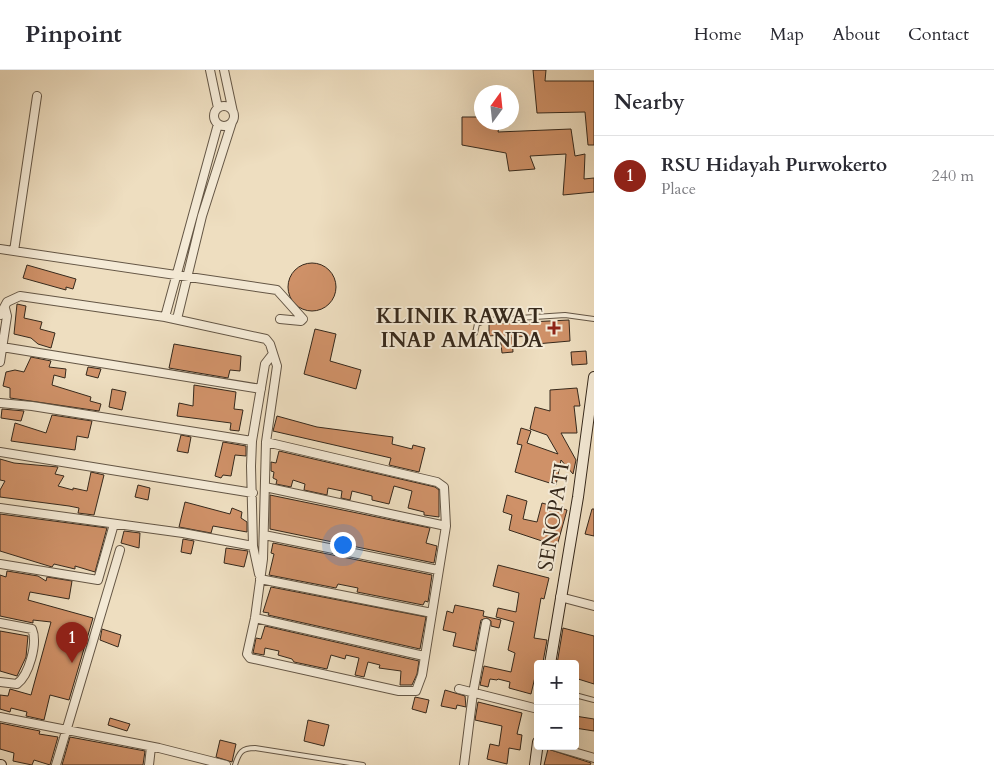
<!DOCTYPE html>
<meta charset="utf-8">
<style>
:root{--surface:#fff;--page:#f7f7f7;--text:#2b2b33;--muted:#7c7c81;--line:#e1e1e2;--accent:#8f2418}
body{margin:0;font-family:Cardo,serif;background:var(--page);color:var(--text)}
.controls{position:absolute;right:15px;bottom:15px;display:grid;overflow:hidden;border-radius:5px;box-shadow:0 5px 20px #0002}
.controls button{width:45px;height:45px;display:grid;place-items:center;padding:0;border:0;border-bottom:1px solid var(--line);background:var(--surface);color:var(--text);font:25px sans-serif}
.compass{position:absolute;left:474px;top:15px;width:45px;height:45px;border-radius:50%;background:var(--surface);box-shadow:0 5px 20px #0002;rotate:15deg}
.you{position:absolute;left:342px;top:474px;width:18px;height:18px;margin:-12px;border:4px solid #fff;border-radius:50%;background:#1a73e8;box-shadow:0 0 0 8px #1a73e833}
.badge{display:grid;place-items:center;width:32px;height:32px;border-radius:50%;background:var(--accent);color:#fff;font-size:16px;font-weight:700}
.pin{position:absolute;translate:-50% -41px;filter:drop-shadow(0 1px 2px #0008)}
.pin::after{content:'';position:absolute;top:26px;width:18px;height:15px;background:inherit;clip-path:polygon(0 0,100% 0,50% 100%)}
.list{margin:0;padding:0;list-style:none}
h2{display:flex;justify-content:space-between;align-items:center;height:65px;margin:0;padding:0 20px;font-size:21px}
h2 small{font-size:16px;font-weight:400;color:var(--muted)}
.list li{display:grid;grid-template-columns:32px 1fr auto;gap:15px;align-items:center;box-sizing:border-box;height:80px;padding:0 20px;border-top:1px solid var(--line)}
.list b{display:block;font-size:19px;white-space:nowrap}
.list p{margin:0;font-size:16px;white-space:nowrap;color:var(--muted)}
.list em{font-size:16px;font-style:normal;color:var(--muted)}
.map{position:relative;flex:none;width:594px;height:695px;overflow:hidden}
header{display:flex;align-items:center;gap:30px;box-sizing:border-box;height:70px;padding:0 25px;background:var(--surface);border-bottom:1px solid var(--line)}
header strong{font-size:24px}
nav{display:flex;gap:28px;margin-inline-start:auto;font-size:18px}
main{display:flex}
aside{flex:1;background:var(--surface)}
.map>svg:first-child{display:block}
.building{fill:#cf9168;stroke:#36291c}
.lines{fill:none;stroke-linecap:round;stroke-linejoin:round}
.lane-casing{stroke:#645645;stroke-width:6}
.street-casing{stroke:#645645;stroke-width:10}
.secondary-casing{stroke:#36291c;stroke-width:12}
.lane{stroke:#f4ead6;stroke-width:4}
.street{stroke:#f4ead6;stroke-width:8}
.secondary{stroke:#f4ead6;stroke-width:10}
.poi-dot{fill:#8f2418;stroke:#f4ead6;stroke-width:2}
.labels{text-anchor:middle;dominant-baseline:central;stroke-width:4;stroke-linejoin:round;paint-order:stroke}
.poi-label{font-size:21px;font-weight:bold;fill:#36291c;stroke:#f4ead6;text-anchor:end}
.street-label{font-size:21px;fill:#36291c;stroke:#f4ead6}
</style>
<header>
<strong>Pinpoint</strong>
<nav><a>Home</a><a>Map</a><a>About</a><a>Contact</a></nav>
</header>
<main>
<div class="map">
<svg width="594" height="695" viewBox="0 0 594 695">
<rect width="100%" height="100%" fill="#eedec0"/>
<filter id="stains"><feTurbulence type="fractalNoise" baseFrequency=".004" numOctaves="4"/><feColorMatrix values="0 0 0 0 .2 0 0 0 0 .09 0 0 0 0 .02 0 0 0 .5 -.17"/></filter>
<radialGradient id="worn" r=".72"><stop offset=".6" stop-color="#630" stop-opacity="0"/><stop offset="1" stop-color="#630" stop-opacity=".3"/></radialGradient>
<path class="building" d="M533,0H546L545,11H594V75H588L585,42L537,43Z
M462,47H482V52H500L498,62L571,59L575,86L585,84L584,109L594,108V122L563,125L566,84L530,86L535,99L509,101L506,83L462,75Z
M288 217a24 24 0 1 1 48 0a24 24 0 1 1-48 0Z
M27,195L76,209L73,219L66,217V220L23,208Z
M17,234L26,236L24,248L42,252L40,259L55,263L51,278L38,274L31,268L14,264Z
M569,250L570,271L536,274L535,266L512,267L513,282L502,283L500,265L489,266V254Z
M315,259L336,264L330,291L361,300L356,319L304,304Z
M174,274L241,286L240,301L230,300L228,308L169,298Z
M586,281L587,294L572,295L571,282Z
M31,287L51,291L49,297L66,299L65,308L54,305L52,315L91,327L90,331L101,334L99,341L10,328V318L3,316L6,302L15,300L24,302Z
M88,297L101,299L98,308L86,305Z
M194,315L236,322L234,339L243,340L239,361L230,360L231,353L177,346L179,333L193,336Z
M577,318L580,336H574L577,363H561L576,390L573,404L561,390L556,415L515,402L522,375L517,374L521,358L531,361L527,373L558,384L547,365L530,359L535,337L550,341V320Z
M112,319L126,322L122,340L109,337Z
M2,339L24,341L21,351L1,348Z
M52,345L92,351L88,368L77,366L75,380L11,371L15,353L46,363Z
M277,346L317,357L393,367L392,374L412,379L413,375L425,378L419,402L389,395L391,388L273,361Z
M181,365L191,367L188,383L177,381Z
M223,372L246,376V386L235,385L231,406L223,405L221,408L215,406Z
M279,381L435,417L439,420V447L424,445V442L408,438L412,421L394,416L389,434L372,430V426L352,421L350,430L341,428L342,421L328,418L327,425L304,420L305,414L293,410L291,417L276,414L277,410L273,408L274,402L271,401V392L276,393Z
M0,389L14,393L58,397L55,404L64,406L58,416L73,420V418L87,421L91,402L104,405L94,445L78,443L79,438L69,436L0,427V420L5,411L0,410Z
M138,415L150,418L148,430L135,427Z
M270,425L430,458L426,473L437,476L434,493L270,459Z
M507,425L527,431L523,449L537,452L542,433L567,440L557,476L509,460L512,445L503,442Z
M185,432L230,444L232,438L242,442L241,448L247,452V462L213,456L211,463L179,457Z
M592,439H594V466L585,464Z
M0,444L107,458L95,502L75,496V499L54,494L52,497L0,481Z
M124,461L140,463L139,478L121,473Z
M183,469L194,471L191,484L181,482Z
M273,473L432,505L428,532L425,531L423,535L357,522L358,518L338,514L336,518L269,505L274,484L271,483Z
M226,478L248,481L244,497L224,493Z
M498,495L549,508L544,529L541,528L534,568L547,570L543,592L538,591V608L535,607L531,624L509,618L510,612L498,609L497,610L490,609L488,617L480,615L484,596L511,602L515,583L508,580L514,552L496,547L498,538L516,542L519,523L493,516Z
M7,501L38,506L46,511L47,507L72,511L69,529L30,522L28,530L93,548L69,630L50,625L44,650L26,646L27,642L11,638L10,642L0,639V625L8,626L10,619L31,625L51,552L33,550V553L0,546V505L6,507Z
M271,517L426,547L420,579L268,545L269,543L263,542Z
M455,535L484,541L483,546L501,550L499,558L491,556V551L487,548L481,550L475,581L453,576L456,563L443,560L447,541L453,543Z
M265,556L419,591L417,604L412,615H400L401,601L379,598L380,595L368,592L364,607L355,605L359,588L346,585L345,589L331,585L327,599L294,592L292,589L278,585L279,581L265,578L264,585L253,583L256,568L261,569Z
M563,558L594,566V614L575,608V594H557Z
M102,559L121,565L118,577L100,570Z
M0,561L28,566L26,587L17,606L0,601Z
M445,620L465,626L466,637L457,635L456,639L441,636Z
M415,627L429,630L426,643L412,639Z
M478,632L522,643L517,664L522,665L520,680L509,678L507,694L487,689L490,674L499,676L502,656L475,650Z
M575,646L594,649V661L575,658Z
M110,648L130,654L127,661L108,655Z
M308,650L329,655L324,676L304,671Z
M0,653L40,661L39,664L58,667L50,695L34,690L32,695L13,691L14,683L0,679Z
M70,667L145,681L143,695H62Z
M220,670L236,674L232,692L216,687Z
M548,679L591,693L590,695H544Z"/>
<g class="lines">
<g class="lane-casing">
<path id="lane" d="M475,263L477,254L487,250L565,245L594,249
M575,625L594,630
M235,695C239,682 242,678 255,678L363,695"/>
</g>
<g class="street-casing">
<path id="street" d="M210,0L218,38
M224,0L233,42
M214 46a10 10 0 1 1 20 0a10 10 0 1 1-20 0Z
M0,179L277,220L303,249L301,251L280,249
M14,181L37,26
M0,245L7,232L20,226L165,247L266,269L270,274L277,296L266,372L263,489L255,548L247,584L250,588L399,621H416L422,605L446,456L444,417L437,412L266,372
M165,247L218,54
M177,249L202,146L232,52
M2,277L261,319
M0,292L7,246L5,238
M0,333L32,336L252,371
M0,382L253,423
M265,417L446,456
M0,438L183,463L253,476
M264,465L438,500
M0,494L98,510L114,454
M259,504L253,476L251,396L252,371L265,294L272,285
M260,509L432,543
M560,527L594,536
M255,548L424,586
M0,553L32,559C38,573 29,605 17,614L0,612
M459,619L538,639
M0,647L159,678L226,695
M553,676L594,688
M56,695L120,480
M149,695L151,677
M464,695L473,623L486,553"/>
</g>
<g class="secondary-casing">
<path id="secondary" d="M550,594L578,427L594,307
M0,695H1
M535,695L538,672"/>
</g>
<use href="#lane" class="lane"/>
<use href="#street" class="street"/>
<use href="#secondary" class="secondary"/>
</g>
<path class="poi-dot" d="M551.5 250.5h5v5h5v5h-5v5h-5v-5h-5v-5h5z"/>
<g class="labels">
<g class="poi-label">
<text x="543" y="246">KLINIK RAWAT<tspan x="543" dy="24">INAP AMANDA</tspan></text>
</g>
<g class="street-label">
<text transform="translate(554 447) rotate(-81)">SENOPATI</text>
</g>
</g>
<rect width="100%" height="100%" filter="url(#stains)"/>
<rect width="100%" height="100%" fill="url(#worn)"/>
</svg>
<div class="controls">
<button>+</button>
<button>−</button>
</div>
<svg class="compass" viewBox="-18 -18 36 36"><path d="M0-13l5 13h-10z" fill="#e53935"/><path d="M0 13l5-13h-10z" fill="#7c7c81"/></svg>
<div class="you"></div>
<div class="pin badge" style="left:72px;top:593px">1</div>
</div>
<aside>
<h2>Nearby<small></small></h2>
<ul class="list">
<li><span class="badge">1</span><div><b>RSU Hidayah Purwokerto</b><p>Place</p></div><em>240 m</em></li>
</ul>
</aside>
</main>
